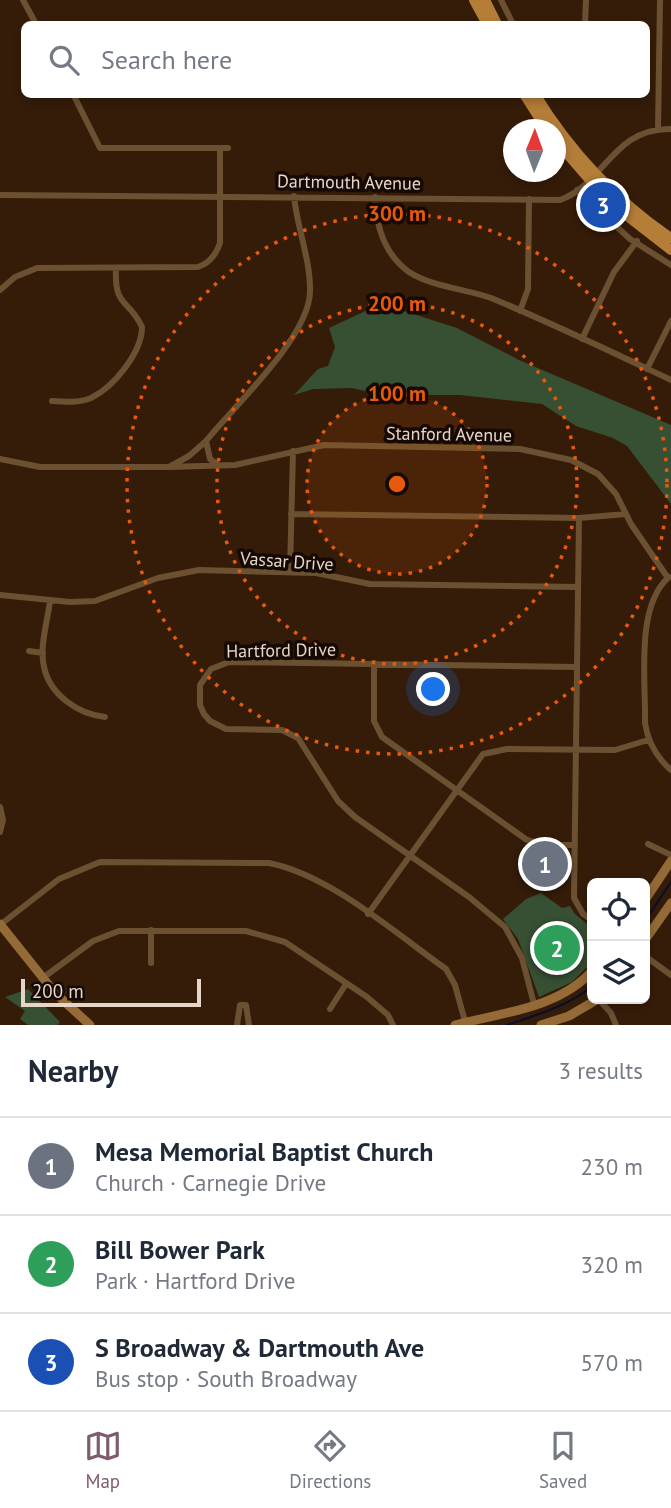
<!DOCTYPE html>
<meta charset="utf-8">
<style>
:root{--surface:#fff;--page:#f2f2f3;--text:#1f2937;--muted:#747a83;--line:#e0e1e3;--accent:#7d5c6e}
body{margin:0;font-family:"PT Sans",sans-serif;background:var(--page);color:var(--text)}
.controls{position:absolute;right:21px;bottom:21px;display:grid;overflow:hidden;border-radius:10px;box-shadow:0 4px 10px #0003}
.controls button{width:63px;height:63px;display:grid;place-items:center;padding:0;border:0;border-bottom:2px solid var(--line);background:var(--surface);color:var(--text);font:35px sans-serif}
.compass{position:absolute;left:503px;top:119px;width:63px;height:63px;border-radius:50%;background:var(--surface);box-shadow:0 4px 10px #0003;rotate:1deg}
.scale{position:absolute;left:21px;bottom:18px;width:180px;box-sizing:border-box;padding-left:7px;border:4px solid #e7d5ca;border-top:0;font-size:19px;line-height:24px;white-space:nowrap;color:#e7d5ca;-webkit-text-stroke:5px #140903;paint-order:stroke}
.you{position:absolute;left:434px;top:690px;width:24px;height:24px;margin:-18px;border:5px solid #fff;border-radius:50%;background:#1a73e8;box-shadow:0 0 0 10px #1a73e833}
.badge{display:grid;place-items:center;width:46px;height:46px;border-radius:50%;background:var(--accent);color:#fff;font-size:23px;font-weight:700}
.pin{position:absolute;translate:-50% -50%;border:4px solid #fff;box-shadow:0 2px 7px #0006}
.list{margin:0;padding:0;list-style:none}
h2{display:flex;justify-content:space-between;align-items:center;height:91px;margin:0;padding:0 28px;font-size:30px}
h2 small{font-size:23px;font-weight:400;color:var(--muted)}
.list li{display:grid;grid-template-columns:46px 1fr auto;gap:21px;align-items:center;box-sizing:border-box;height:98px;padding:0 28px;border-top:2px solid var(--line)}
.list b{display:block;font-size:26px;white-space:nowrap}
.list p{margin:0;font-size:23px;white-space:nowrap;color:var(--muted)}
.list em{font-size:23px;font-style:normal;color:var(--muted)}
.icon{flex:none;width:38px;height:38px;fill:none;stroke:currentColor;stroke-width:2;stroke-linecap:round;stroke-linejoin:round}
.map{position:relative;flex:none;width:671px;height:1025px;overflow:hidden}
.search{position:absolute;background:var(--surface);box-shadow:0 4px 10px #0003;left:21px;right:21px;top:21px;height:77px;display:flex;align-items:center;gap:18px;box-sizing:border-box;padding:0 24px;border-radius:10px;color:var(--muted);font-size:26px}
.sheet{height:385px;background:var(--surface)}
nav{display:flex;justify-content:space-around;align-items:center;box-sizing:border-box;height:98px;border-top:2px solid var(--line);background:var(--surface);font-size:19px;color:var(--muted)}
nav a{display:grid;justify-items:center;gap:4px}
nav .on{color:var(--accent)}
.map>svg:first-child{display:block}
.green{fill:#374f32}
.lines{fill:none;stroke-linecap:round;stroke-linejoin:round}
.stream{stroke:#00112f;stroke-width:2}
.street{stroke:#6b5132;stroke-width:6}
.secondary{stroke:#946a36;stroke-width:9}
.primary{stroke:#b47d38;stroke-width:10}
.ring{fill:none;stroke:#e8590c;stroke-width:3.5;stroke-dasharray:3.5 7}
.labels{text-anchor:middle;dominant-baseline:central;stroke-width:7;stroke-linejoin:round;paint-order:stroke}
.street-label{font-size:18px;fill:#e7d5ca;stroke:#140903}
.centre{fill:#e8590c;stroke:#140903;stroke-width:3.5}
.ring-label{font-size:21px;text-anchor:middle;font-weight:bold;fill:#e8590c;stroke:#140903;stroke-width:7;stroke-linejoin:round;paint-order:stroke}
</style>
<div class="map">
<svg width="671" height="1025" viewBox="0 0 671 1025">
<rect width="100%" height="100%" fill="#351c09"/>
<path class="green" d="M382,298L404,311L457,328L519,360L671,425V504L627,446L613,438L576,426L542,404L460,395H382L352,388L313,389L294,395L318,369L328,366L335,347L329,328L374,307Z
M541,893L562,908L570,906L575,914L592,928V962L572,982L539,997L518,939L503,919L526,899Z
M28,989L60,1022L58,1025H28L20,1019L25,1011L5,997Z"/>
<g class="lines">
<path class="stream" d="M645,921L671,882
M507,1025C536,1015 569,1006 592,986"/>
<path class="street" d="M23,0L36,24
M501,0L513,24
M585,24L586,0
M73,94L100,148H228
M658,129L660,0
M577,190L630,239L671,265
M0,195L560,200C605,184 612,128 671,129
M375,197C376,227 384,254 409,272C432,287 466,289 491,298C552,323 612,352 671,380
M0,290L15,277L37,268L198,267C210,263 216,255 220,243V148
M520,311L528,289L529,199
M582,339L614,272L637,241
M647,369L671,321
M52,401C66,402 79,403 91,398C114,387 142,352 142,327C129,298 114,309 116,268
M206,441L210,459L218,465
M0,459L40,467H169L189,456L206,441C235,405 309,337 310,292C311,261 297,228 294,196
M169,467L235,465L324,445L520,449L571,460L598,474L616,494L631,524L668,578
M291,514L579,518L626,514
M579,518L574,898L583,914L592,920
M290,571L293,451
M669,577C635,606 646,681 645,723C648,742 656,757 671,770
M0,595L70,602L95,601L158,578L199,570L316,573L370,584L578,587
M50,600C48,620 39,647 44,667C50,695 78,714 105,717
M29,651L43,653
M374,663V721L382,737L527,840L546,845H575
M0,807L3,820L0,832
M648,844L671,855
M368,914L483,754L507,749L615,750L648,740
M0,925L59,879L100,862L269,863C330,875 395,933 446,969L455,985L466,1025
M645,956L671,975
M151,963V930
M44,977L93,941L119,931H246L285,942L367,997L388,1015L393,1025
M598,999L611,1013L616,1025
M534,1004L522,958L505,927L469,897L355,817L338,801L298,738L282,730L226,729L210,721L204,714L200,705V685L211,669L229,662L577,667
M330,1009L346,984
M237,1025L240,1005H246L249,1025"/>
<path class="secondary" d="M645,900L671,861
M0,924L55,993L90,1025
M645,940L671,903
M455,1025C501,1013 559,1008 592,971
M541,1025L569,1016L598,999"/>
<path class="primary" d="M474,0L487,24
M485,0L497,24
M524,94L547,130
M535,94C569,150 617,202 671,238
M556,141L608,201L671,250"/>
</g>
<circle cx="397" cy="484" r="90" fill="#e8590c" fill-opacity=".12"/>
<g class="ring">
<circle cx="397" cy="484" r="90"/>
<circle cx="397" cy="484" r="180"/>
<circle cx="397" cy="484" r="270"/>
</g>
<g class="labels">
<g class="street-label">
<text transform="translate(349 182) rotate(1)">Dartmouth Avenue</text>
<text transform="translate(449 434) rotate(1)">Stanford Avenue</text>
<text transform="translate(287 561) rotate(4)">Vassar Drive</text>
<text transform="translate(281 650) rotate(-1)">Hartford Drive</text>
</g>
</g>
<circle cx="397" cy="484" r="10" class="centre"/>
<g class="ring-label">
<text x="397" y="221">300 m</text>
<text x="397" y="311">200 m</text>
<text x="397" y="401">100 m</text>
</g>
</svg>
<div class="controls">
<button><svg class="icon" aria-label="locate" viewBox="0 0 24 24"><circle cx="12" cy="12" r="6"/><path d="M12 2v4M12 18v4M2 12h4M18 12h4"/></svg></button>
<button><svg class="icon" aria-label="layers" viewBox="0 0 24 24"><path d="M12 4l9 5-9 5-9-5zM3 14l9 5 9-5"/></svg></button>
</div>
<svg class="compass" viewBox="-18 -18 36 36"><path d="M0-13l5 13h-10z" fill="#e53935"/><path d="M0 13l5-13h-10z" fill="#747a83"/></svg>
<div class="scale">200 m</div>
<div class="you"></div>
<div class="pin badge" style="left:545px;top:864px;background:#6b7280">1</div>
<div class="pin badge" style="left:557px;top:948px;background:#2e9e5b">2</div>
<div class="pin badge" style="left:603px;top:205px;background:#1a4fb4">3</div>
<div class="search"><svg class="icon" aria-label="search" viewBox="0 0 24 24"><circle cx="10" cy="10" r="6"/><path d="M15 15l6 6"/></svg>Search here</div>
</div>
<section class="sheet">
<h2>Nearby<small>3 results</small></h2>
<ul class="list">
<li><span class="badge" style="background:#6b7280">1</span><div><b>Mesa Memorial Baptist Church</b><p>Church · Carnegie Drive</p></div><em>230 m</em></li>
<li><span class="badge" style="background:#2e9e5b">2</span><div><b>Bill Bower Park</b><p>Park · Hartford Drive</p></div><em>320 m</em></li>
<li><span class="badge" style="background:#1a4fb4">3</span><div><b>S Broadway &amp; Dartmouth Ave</b><p>Bus stop · South Broadway</p></div><em>570 m</em></li>
</ul>
</section>
<nav>
<a class="on"><svg class="icon" aria-label="map" viewBox="0 0 24 24"><path d="M3 6l6-2 6 2 6-2v14l-6 2-6-2-6 2zM9 4v14M15 6v14"/></svg>Map</a>
<a><svg class="icon" aria-label="directions" viewBox="0 0 24 24"><path d="M12 3l9 9-9 9-9-9zM9 14v-3h6M13 9l2 2-2 2"/></svg>Directions</a>
<a><svg class="icon" aria-label="saved" viewBox="0 0 24 24"><path d="M7 4h10v16l-5-4-5 4z"/></svg>Saved</a>
</nav>
